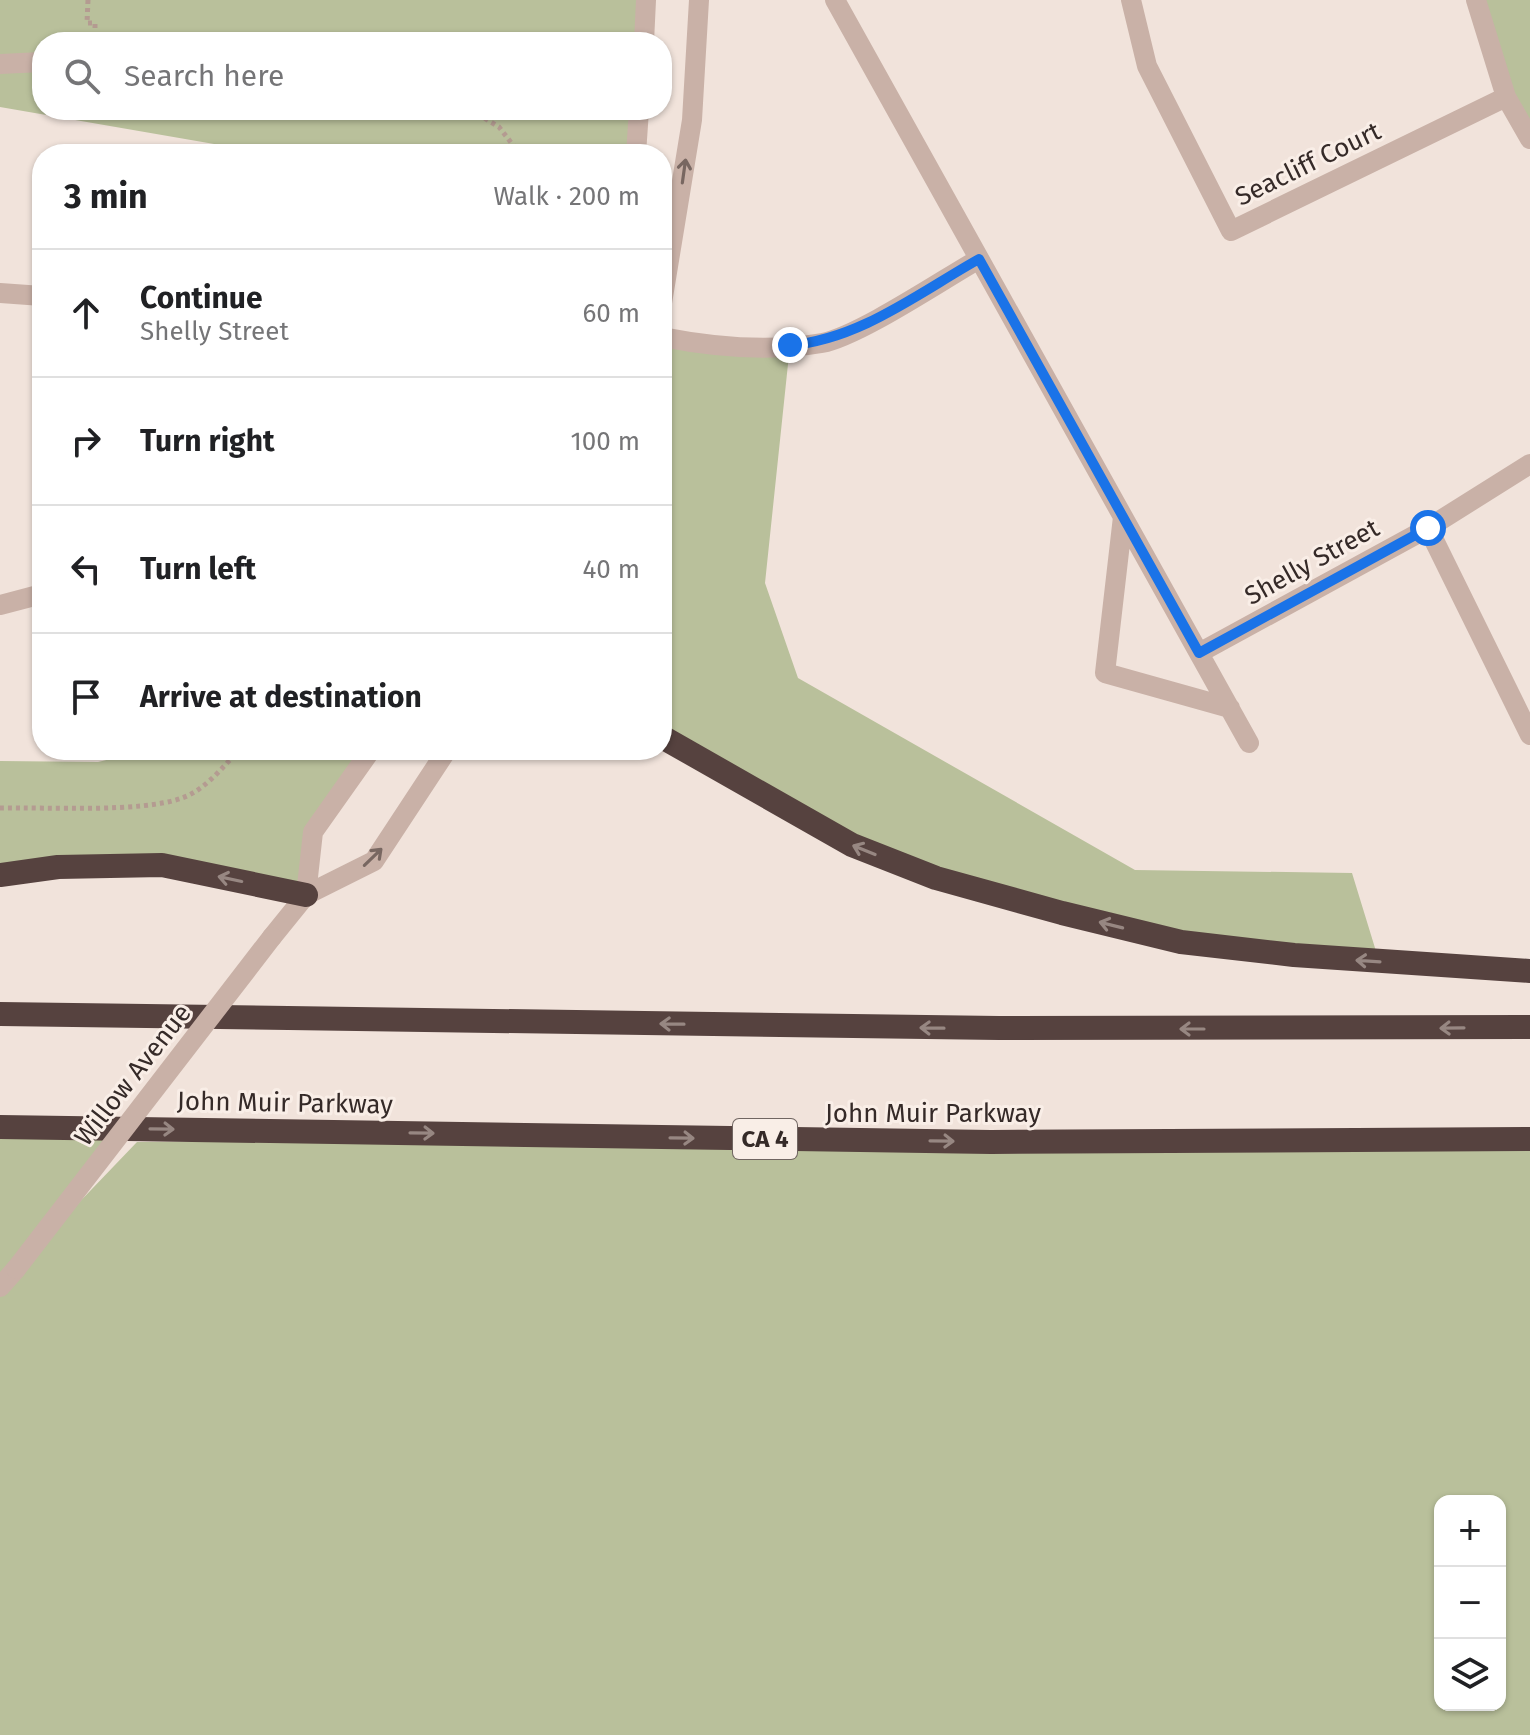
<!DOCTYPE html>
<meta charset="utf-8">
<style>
:root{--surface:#fff;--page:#f6f6f6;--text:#202124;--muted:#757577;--line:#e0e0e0}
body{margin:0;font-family:"Fira Sans",sans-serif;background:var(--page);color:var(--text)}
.controls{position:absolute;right:24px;bottom:24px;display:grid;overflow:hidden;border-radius:16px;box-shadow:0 2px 6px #0004}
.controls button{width:72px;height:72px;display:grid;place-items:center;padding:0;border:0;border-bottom:2px solid var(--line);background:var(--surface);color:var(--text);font:40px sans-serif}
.stop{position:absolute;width:24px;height:24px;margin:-18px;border:6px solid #1a73e8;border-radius:50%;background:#fff}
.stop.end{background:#1a73e8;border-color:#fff;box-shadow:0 2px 8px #0008}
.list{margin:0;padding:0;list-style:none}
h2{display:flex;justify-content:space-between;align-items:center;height:104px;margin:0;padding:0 32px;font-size:34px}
h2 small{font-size:26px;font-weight:400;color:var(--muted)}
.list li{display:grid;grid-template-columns:52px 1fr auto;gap:24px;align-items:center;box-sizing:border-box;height:128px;padding:0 32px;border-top:2px solid var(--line)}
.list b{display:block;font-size:30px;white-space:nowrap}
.list p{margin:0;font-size:26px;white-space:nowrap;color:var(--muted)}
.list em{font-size:26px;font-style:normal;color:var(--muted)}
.icon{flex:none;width:44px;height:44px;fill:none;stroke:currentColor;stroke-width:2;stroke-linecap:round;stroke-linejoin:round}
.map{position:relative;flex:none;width:1530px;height:1735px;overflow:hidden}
.search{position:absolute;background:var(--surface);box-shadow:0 2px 6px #0004;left:32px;top:32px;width:640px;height:88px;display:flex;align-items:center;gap:20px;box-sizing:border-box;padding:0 28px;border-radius:32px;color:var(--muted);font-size:30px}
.panel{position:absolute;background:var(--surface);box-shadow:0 2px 6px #0004;left:32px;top:144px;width:640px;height:616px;border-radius:32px}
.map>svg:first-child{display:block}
.green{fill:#b9c09b;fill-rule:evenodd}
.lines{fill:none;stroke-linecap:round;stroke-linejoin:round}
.path{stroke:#b49b91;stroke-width:5;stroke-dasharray:4 4;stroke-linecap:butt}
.minor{stroke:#c9b1a7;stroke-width:20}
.highway{stroke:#56423f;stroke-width:24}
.minor-bridge{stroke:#c9b1a7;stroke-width:20}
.oneway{stroke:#786761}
.oneway2{stroke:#978782}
.route{stroke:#1a73e8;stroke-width:10}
.labels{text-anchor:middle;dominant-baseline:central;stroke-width:6;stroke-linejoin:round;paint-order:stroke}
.shield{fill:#f9eee7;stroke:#706561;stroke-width:2}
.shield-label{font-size:24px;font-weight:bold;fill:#352a28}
.street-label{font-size:26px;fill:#352a28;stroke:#f9eee7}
</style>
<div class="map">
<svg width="1530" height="1735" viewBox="0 0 1530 1735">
<rect width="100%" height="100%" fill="#f1e3db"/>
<path class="green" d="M0,0H646L644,42H42V110H639L636,154H272L0,107Z
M1476,0H1530V139Z
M662,337L790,345L765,583L798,678L1135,870L1352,873L1379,961L1294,955L936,878L662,733Z
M148,750H371L313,832L306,895L162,865L0,875V761L98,762Z
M0,1127L115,1128L21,1263L137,1142L1530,1133V1735H0ZM1440,1501H1500V1705H1440Z"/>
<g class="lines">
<path class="path" d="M88,0L87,23H95V42
M471,110L499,127L520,154
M0,808C47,807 141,813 182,798C205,790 223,767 239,750"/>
<path class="minor" d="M835,0L1249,743
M1131,0L1147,66L1231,231L1506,97
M1476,0L1506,97L1530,139
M644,42L646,0
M0,64L42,62
M636,154L639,110
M0,293L42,296
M662,303L692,120L699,0
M662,337C713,347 770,352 822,343C859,336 942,280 979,259
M1123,517L1105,673L1230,708
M1428,528L1530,735
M0,605L42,594
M1199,653L1428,528L1530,464
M306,895L313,832L371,750
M272,937L306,895L374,861L447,750
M0,1287L16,1269"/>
<path class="highway" d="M662,737L852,845L936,878L1062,913L1181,942L1294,955L1530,971
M0,875L58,867L162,865L306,895
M0,1014L999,1028L1530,1027
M0,1127L991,1142L1530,1139"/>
<path class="minor-bridge" d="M16,1269L272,937"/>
</g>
<defs><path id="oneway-shaft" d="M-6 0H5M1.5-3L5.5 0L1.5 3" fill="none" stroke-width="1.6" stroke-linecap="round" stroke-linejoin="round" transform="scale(2)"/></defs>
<g class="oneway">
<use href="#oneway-shaft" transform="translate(684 171) rotate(-82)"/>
<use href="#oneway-shaft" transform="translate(373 857) rotate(-44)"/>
</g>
<g class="oneway2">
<use href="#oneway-shaft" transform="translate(864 850) rotate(-158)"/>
<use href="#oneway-shaft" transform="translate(230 879) rotate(-168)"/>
<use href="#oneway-shaft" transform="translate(1111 925) rotate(-166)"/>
<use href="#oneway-shaft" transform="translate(1368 961) rotate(-176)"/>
<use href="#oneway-shaft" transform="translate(672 1024) rotate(-179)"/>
<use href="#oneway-shaft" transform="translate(932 1028) rotate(-179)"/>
<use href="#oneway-shaft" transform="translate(1452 1028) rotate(179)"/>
<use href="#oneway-shaft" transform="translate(1192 1029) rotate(180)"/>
<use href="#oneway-shaft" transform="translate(162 1129) rotate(1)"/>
<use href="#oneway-shaft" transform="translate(422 1133) rotate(1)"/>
<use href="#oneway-shaft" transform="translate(682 1138) rotate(1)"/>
<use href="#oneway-shaft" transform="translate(942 1141) rotate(1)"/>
</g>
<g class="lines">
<path class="route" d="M790,345C859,340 920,292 979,259L1199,653L1428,528"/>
</g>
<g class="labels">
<rect class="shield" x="733" y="1119" width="64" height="40" rx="6"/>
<g class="shield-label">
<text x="765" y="1139">CA 4</text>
</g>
<g class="street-label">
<text transform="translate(1308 164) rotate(-26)">Seacliff Court</text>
<text transform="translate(1312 562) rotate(-29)">Shelly Street</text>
<text transform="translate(133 1075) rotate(-52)">Willow Avenue</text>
<text transform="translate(285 1103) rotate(1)">John Muir Parkway</text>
<text x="933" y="1113">John Muir Parkway</text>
</g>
</g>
</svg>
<div class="controls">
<button>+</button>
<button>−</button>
<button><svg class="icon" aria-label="layers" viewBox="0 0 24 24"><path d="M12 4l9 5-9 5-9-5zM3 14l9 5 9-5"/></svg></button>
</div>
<div class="stop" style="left:1428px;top:528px"></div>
<div class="stop end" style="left:790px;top:345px"></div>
<div class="search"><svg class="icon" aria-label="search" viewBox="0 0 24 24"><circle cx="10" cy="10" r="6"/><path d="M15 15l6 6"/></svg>Search here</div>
<section class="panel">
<h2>3 min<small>Walk · 200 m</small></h2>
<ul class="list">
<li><svg class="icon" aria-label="ahead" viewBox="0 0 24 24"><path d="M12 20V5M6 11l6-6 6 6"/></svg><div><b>Continue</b><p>Shelly Street</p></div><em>60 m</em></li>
<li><svg class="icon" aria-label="right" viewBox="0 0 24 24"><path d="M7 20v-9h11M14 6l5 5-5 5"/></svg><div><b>Turn right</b></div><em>100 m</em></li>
<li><svg class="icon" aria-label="left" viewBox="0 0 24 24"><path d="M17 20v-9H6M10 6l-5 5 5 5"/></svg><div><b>Turn left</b></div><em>40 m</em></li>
<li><svg class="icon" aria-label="arrive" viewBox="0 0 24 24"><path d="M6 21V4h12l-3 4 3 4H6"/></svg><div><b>Arrive at destination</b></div></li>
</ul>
</section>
</div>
